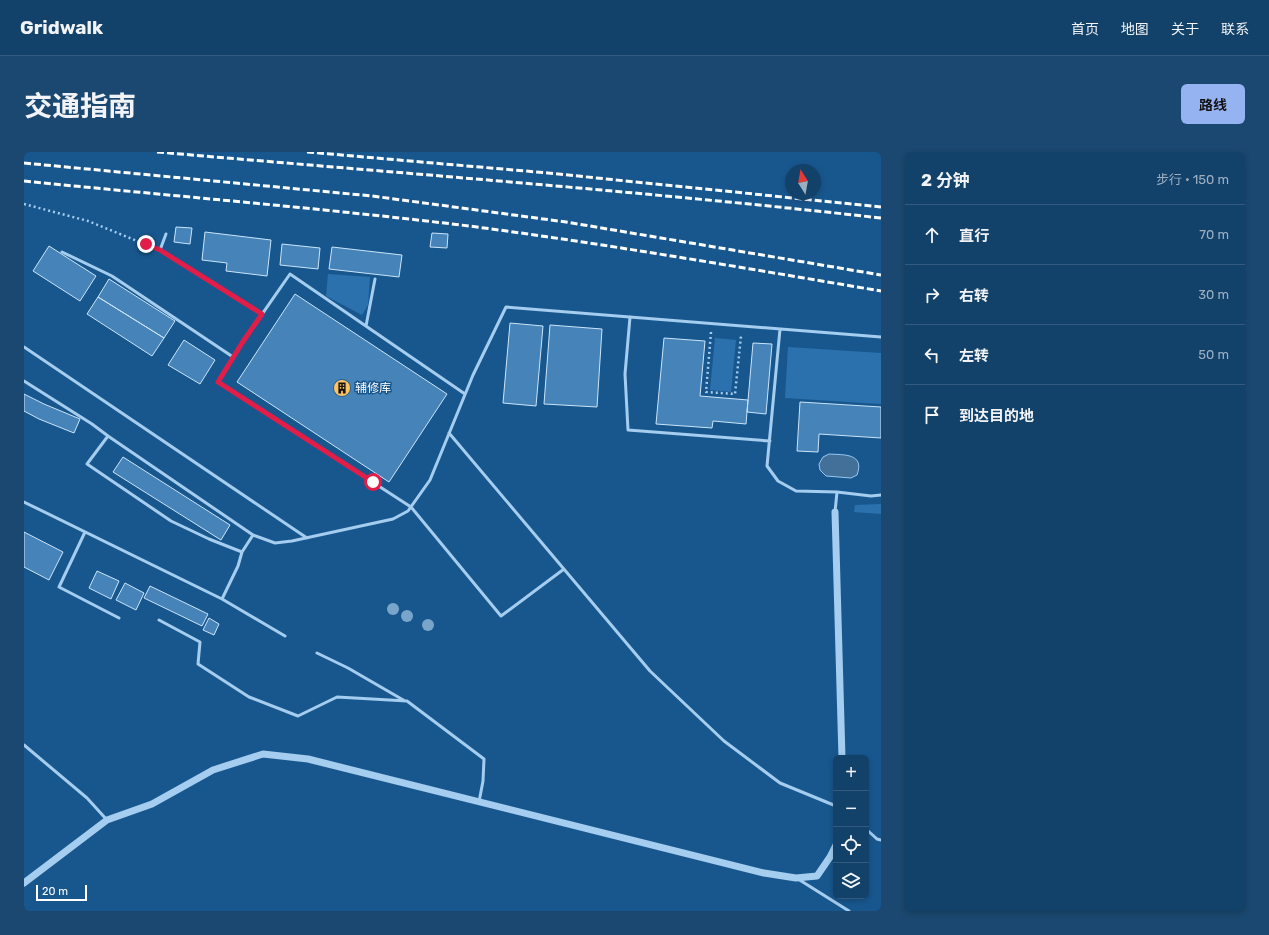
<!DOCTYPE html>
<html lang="zh">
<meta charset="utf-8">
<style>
:root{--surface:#12416a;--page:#1b4870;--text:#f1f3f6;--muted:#9cafc1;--line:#315a7e;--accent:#95b2f1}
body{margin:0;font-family:Rubik,"Noto Sans SC",sans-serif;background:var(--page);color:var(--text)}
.controls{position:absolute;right:12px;bottom:12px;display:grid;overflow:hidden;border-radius:6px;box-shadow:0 2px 6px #0003}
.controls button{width:36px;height:36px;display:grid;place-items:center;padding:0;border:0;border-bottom:1px solid var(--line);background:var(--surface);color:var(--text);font:20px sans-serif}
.compass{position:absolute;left:761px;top:12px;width:36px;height:36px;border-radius:50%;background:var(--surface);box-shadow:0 2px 6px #0003;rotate:349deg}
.scale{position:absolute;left:12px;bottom:10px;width:51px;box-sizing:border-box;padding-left:4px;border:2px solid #fff;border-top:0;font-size:11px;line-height:14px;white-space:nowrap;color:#fff;-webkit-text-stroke:3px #18578e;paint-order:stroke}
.stop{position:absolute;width:12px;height:12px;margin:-9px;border:3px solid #e11d48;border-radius:50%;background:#fff}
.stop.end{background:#e11d48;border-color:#fff;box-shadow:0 1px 4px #0008}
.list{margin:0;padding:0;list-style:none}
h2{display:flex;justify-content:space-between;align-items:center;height:52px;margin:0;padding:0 16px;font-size:17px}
h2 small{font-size:13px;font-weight:400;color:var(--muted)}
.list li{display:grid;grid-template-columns:26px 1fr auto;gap:12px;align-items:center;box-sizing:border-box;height:60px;padding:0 16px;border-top:1px solid var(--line)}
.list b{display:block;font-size:15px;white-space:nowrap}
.list em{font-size:13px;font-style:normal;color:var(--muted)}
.icon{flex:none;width:22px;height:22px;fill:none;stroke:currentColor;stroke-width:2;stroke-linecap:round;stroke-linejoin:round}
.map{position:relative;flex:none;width:857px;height:759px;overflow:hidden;border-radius:6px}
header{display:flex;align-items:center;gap:24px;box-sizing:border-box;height:56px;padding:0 20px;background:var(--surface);border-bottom:1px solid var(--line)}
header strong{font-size:19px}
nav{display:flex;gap:22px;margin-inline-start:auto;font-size:14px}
.intro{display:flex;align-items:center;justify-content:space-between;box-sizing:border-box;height:96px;padding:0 24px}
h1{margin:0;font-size:28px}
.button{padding:10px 18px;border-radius:6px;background:var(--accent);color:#111;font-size:14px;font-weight:700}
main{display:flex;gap:24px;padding:0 24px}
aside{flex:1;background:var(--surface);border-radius:6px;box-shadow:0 2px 6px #0003}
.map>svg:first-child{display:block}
.green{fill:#2b71ad}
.water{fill:#437098;stroke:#97c9f1}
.building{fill:#4583b8;stroke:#cbe5fb}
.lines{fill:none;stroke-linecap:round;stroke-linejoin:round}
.path{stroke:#a4cdef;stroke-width:2.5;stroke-dasharray:2 3;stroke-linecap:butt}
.service{stroke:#a4cdef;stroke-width:3}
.tertiary{stroke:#a4cdef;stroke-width:7}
.rail{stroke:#fff;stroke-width:3;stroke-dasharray:7 3;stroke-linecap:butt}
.tree{fill:#7aa5ca}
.route{stroke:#e11d48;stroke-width:5}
.labels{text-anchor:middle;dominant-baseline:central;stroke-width:3;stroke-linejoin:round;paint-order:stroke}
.poi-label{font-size:12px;fill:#fff;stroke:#18578e;text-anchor:start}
</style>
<header>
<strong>Gridwalk</strong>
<nav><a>首页</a><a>地图</a><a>关于</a><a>联系</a></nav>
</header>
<div class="intro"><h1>交通指南</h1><a class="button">路线</a></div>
<main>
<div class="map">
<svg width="857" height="759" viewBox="0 0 857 759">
<rect width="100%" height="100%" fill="#18578e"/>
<path class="green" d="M304,122L346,125L344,153L338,163L302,144Z
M691,186L712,188L707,240L686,238Z
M764,195L857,201V252L761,246Z
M857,352V362L830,360L831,353Z"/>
<path class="water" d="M805,302C820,303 841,301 833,323L827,326L802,324L796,318L795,312L799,305Z"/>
<path class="building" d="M152,75L168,76L166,92L150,90Z
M181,80L247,88L243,124L202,119L203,111L178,108Z
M408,81L424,82L423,96L406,95Z
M258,92L296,96L294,117L256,113Z
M25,94L72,124L56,149L9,119Z
M308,95L378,103L375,125L305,117Z
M85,127L151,169L140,186L74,145Z
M271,142L423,242L365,330L213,230Z
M74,145L140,186L128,204L63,162Z
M486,171L519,174L512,254L479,251Z
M526,173L578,177L573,255L520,252Z
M640,186L681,189L676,244L724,248L722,272L689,269L688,276L632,272Z
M160,188L191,208L176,232L144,213Z
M729,191L748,192L742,262L723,260Z
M0,242L20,252L56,267L50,281L15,267L0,259Z
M776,250L857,255V286L795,282L794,300L773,299Z
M99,305L206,373L197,388L89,320Z
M0,380L39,400L25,428L0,415Z
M73,419L95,429L87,447L65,436Z
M101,431L120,441L112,458L92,448Z
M126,434L184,462L178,474L120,446Z
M185,466L195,472L190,483L179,478Z"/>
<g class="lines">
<path class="path" d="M0,52L64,69L128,95
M687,180L682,240L711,242L717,184"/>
<path class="service" d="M142,82L136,98L238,162
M38,100L88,124L209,205
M606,165L601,222L604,278L746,289
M342,174L351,127
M756,177L743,314L754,329L772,339L813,340
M0,195L283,386
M0,229L68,272L84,284L229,383
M441,242L266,122L218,191L194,230L387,355L477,464L540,417
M425,281L626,519L700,589L756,631L812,654
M84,284L63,312L147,369L185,387L218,400
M0,350L198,447L261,484
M811,360L813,340L847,344L857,343
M61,380L35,435L95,466
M198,447L214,414L218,400L229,383L251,391L268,389L369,367L384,359L406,328L449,223L482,155L857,185
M135,468L176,490L174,512L225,545L274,564L313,545L383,549L460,607L459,629L455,650
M293,501L324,516L381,549
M0,593L63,646L83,668
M842,677L853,687L857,688
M774,727L825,759"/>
<path class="tertiary" d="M811,360L818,606
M0,731L83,668L128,652L189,618L239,602L284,607L740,721L772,726L793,724L806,705L812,693"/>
<path class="rail" d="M133,0C375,21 616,39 857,66
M283,0L524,21L857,55
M0,11L348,44L542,70L857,123
M0,29C148,44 297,56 445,74C583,92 720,116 857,139"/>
</g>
<g class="tree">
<circle cx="369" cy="457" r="6"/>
<circle cx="383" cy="464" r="6"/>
<circle cx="404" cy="473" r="6"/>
</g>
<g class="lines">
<path class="route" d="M122,92L136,98L238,162L218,191L194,230L349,330"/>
</g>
<defs>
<g id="building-disc" transform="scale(0.9)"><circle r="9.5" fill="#ffc362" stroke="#18578e"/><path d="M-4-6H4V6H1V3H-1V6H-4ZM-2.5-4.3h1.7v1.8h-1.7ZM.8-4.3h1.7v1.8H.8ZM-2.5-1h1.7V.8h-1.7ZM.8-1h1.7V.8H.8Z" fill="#111"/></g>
</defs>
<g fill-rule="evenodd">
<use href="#building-disc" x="318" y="236"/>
</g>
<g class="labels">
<g class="poi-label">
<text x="331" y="236">辅修库</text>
</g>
</g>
</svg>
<div class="controls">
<button>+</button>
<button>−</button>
<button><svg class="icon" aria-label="locate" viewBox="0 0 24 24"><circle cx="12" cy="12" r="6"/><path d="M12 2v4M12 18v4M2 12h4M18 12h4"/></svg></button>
<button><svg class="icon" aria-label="layers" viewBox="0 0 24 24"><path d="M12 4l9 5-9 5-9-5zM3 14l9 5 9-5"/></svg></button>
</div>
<svg class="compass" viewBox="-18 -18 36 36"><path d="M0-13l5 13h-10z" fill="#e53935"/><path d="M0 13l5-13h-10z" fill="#9cafc1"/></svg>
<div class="scale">20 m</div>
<div class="stop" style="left:349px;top:330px"></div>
<div class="stop end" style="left:122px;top:92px"></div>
</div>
<aside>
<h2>2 分钟<small>步行 · 150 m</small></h2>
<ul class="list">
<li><svg class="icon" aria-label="ahead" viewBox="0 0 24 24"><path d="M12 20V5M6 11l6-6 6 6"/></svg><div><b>直行</b></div><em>70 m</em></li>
<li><svg class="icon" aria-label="right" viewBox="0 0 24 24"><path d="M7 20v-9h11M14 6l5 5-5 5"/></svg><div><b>右转</b></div><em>30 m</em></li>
<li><svg class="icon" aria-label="left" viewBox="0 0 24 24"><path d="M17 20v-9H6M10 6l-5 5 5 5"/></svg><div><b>左转</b></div><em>50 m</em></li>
<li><svg class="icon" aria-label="arrive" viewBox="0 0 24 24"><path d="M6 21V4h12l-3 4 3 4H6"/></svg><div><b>到达目的地</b></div></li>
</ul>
</aside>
</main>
